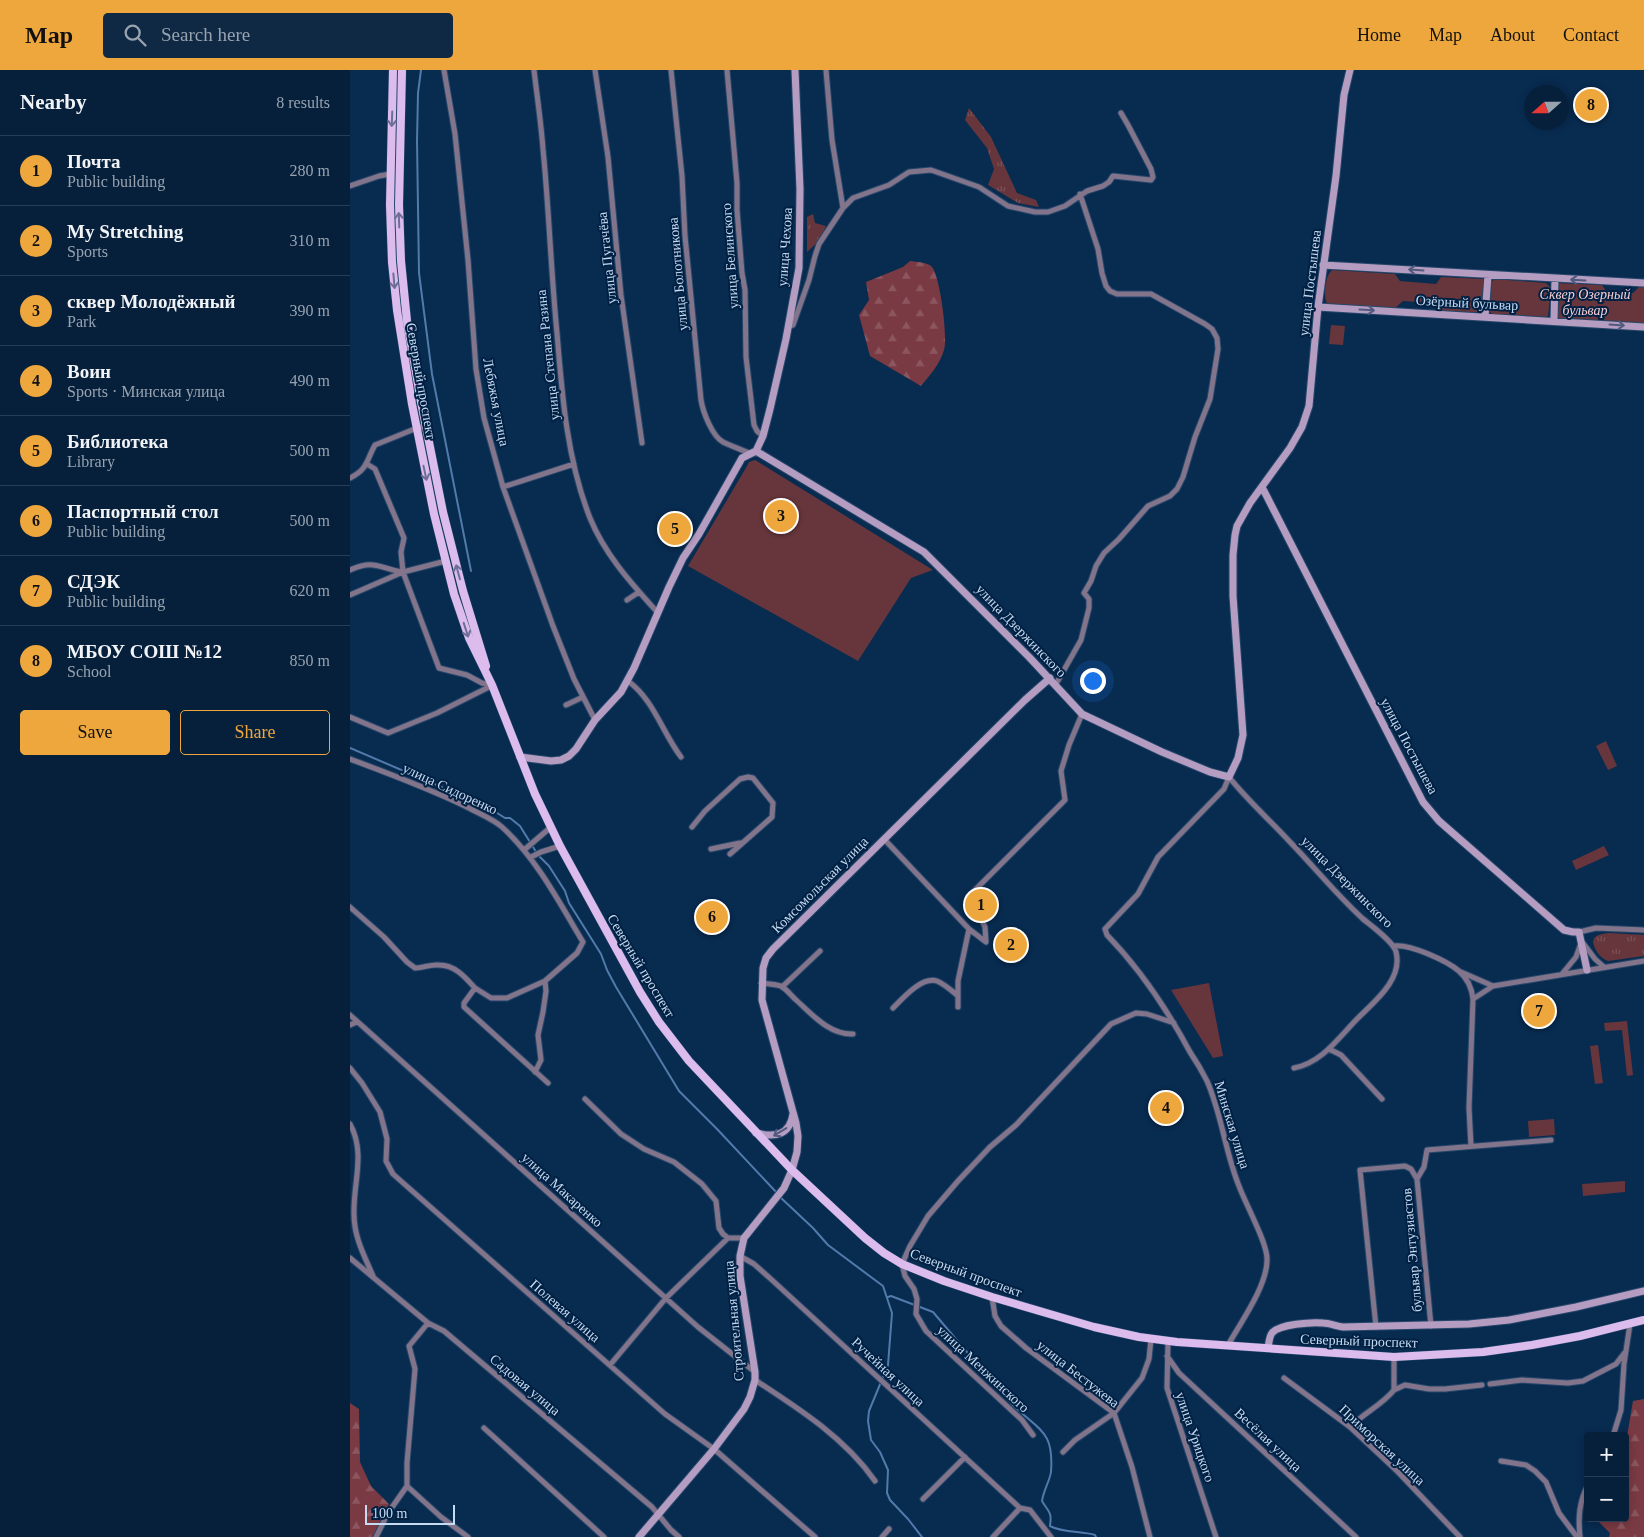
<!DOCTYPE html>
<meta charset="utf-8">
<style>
:root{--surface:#06203c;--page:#0f2843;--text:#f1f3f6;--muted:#98a3af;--line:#273e56;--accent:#eea73d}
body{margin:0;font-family:Georgia,serif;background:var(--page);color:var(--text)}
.controls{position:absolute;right:15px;bottom:15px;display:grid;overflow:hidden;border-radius:5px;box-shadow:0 2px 8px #0003}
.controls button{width:45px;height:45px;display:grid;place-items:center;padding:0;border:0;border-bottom:1px solid var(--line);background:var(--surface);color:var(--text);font:25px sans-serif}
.compass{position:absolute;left:1174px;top:15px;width:45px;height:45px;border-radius:50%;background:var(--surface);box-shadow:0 2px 8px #0003;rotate:249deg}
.scale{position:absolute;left:15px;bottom:12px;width:90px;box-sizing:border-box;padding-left:5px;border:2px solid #c6daf1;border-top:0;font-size:14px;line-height:18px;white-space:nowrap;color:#c6daf1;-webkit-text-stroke:4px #002144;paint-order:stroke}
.you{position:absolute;left:742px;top:610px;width:18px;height:18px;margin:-12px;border:4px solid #fff;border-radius:50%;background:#1a73e8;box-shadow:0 0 0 8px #1a73e833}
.badge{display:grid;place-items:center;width:32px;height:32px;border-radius:50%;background:var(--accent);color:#111;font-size:16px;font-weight:700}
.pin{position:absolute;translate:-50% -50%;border:2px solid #fff;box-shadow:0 1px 5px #0006}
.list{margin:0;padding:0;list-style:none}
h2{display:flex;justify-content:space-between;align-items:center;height:65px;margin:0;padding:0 20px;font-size:21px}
h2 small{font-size:16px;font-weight:400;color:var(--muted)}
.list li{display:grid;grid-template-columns:32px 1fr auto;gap:15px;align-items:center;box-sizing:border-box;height:70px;padding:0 20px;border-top:1px solid var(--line)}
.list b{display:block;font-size:19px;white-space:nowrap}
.list p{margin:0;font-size:16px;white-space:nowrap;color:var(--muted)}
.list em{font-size:16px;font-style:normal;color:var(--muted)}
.actions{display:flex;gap:10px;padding:15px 20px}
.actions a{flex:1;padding:11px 0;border:1px solid var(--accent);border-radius:5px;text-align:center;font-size:18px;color:var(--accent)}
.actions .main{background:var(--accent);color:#111}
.icon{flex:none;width:28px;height:28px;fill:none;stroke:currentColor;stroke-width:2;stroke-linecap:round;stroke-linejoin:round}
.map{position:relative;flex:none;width:1294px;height:1467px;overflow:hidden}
header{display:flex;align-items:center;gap:30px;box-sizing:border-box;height:70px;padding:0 25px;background:var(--accent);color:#111}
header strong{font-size:24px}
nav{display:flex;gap:28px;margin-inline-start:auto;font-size:18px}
.search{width:350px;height:45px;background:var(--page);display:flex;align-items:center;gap:12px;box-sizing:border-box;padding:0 18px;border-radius:5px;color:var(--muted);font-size:19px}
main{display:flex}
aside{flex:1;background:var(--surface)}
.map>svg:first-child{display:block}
.grass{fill:url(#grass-tufts)}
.forest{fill:url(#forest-firs)}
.park{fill:#66363c}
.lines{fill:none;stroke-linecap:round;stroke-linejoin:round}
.stream{stroke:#517bab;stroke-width:2}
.street-casing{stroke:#26476a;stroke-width:7}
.secondary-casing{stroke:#26476a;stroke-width:9}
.primary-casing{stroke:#26476a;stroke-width:9}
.street{stroke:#82748b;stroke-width:5}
.secondary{stroke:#b59dc2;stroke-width:7}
.primary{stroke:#dbbced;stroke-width:8}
.oneway{stroke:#6e6e98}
.oneway2{stroke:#51597d}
.labels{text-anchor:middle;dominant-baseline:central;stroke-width:4;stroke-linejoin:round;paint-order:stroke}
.street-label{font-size:14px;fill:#c6daf1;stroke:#002144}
.park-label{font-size:14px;font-style:italic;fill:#f6cccf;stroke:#002144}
</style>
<header>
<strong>Map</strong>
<div class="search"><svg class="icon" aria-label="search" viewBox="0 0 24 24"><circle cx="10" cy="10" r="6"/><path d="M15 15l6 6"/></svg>Search here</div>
<nav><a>Home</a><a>Map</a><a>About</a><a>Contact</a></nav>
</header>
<main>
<aside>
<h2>Nearby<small>8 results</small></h2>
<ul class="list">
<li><span class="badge">1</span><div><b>Почта</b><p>Public building</p></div><em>280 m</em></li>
<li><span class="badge">2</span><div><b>My Stretching</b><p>Sports</p></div><em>310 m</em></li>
<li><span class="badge">3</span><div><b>сквер Молодёжный</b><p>Park</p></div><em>390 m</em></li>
<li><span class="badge">4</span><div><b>Воин</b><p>Sports · Минская улица</p></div><em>490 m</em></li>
<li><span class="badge">5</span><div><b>Библиотека</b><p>Library</p></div><em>500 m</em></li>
<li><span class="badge">6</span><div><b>Паспортный стол</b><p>Public building</p></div><em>500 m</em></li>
<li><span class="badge">7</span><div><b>СДЭК</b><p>Public building</p></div><em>620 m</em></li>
<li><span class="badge">8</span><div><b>МБОУ СОШ №12</b><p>School</p></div><em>850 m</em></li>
</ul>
<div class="actions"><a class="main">Save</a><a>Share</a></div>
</aside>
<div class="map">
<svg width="1294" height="1467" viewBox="0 0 1294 1467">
<defs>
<pattern id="grass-tufts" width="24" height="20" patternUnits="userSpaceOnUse" patternTransform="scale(1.25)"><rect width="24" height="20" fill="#66363c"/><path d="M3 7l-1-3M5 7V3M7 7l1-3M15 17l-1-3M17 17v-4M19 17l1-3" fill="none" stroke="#7a5259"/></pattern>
<pattern id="forest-firs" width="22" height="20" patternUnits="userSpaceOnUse" patternTransform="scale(1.25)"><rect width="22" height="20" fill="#793a43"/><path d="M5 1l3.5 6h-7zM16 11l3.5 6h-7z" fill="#8b565f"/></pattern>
</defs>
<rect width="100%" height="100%" fill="#082b50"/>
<path class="grass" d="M619,38L641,67L667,123L686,130L689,137L668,133L638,115L644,99L637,78L615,50Z
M463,144L465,153L476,156L469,171L457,182V147Z
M1259,863L1294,865V886L1258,891C1250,888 1245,881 1243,872C1244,864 1252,864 1259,863Z"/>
<path class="forest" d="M560,191C567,192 577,192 582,197C590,206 598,268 594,280C590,294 580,305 571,316L520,286L509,245L519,230L516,212L553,197Z
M1294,1329V1467H1259L1260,1463L1247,1450L1248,1448H1275V1378L1283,1331Z
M0,1333L9,1339L10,1392L21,1416L39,1434L26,1467H0Z"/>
<path class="park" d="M982,200L1045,204L1050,211L1086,214L1091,207L1135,209L1131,242H1088L1084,233L1053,231L1043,240L977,234C973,226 975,206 982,200Z
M1146,209L1196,213L1201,218L1198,246L1195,247L1143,245L1139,241V238L1140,212Z
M1207,213L1252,215L1256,221L1283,223L1289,217H1294V254L1207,248Z
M981,255L995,256L993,275L979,274Z
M405,390L583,500L561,508L508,591L338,496L397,396L399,392Z
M1256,671L1267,696L1258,700L1246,676Z
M1254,776L1259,785L1226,800L1222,791Z
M859,913L873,986L863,988L821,920Z
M1277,951L1283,1005L1277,1006L1272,960L1255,961L1254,953Z
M1248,975L1253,1013L1245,1014L1240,976Z
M1204,1049L1205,1065L1179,1067L1178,1051Z
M1275,1111V1122L1233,1126L1232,1114Z"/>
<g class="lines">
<path class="stream" d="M71,0L68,23L67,71L69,203L82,304L121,501
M0,678L117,728L128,731L155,748H160L170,756L188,785L199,796L215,821L219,833L251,884L257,900L266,917L329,1021L367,1059L427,1123
M430,1127L463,1158L478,1175L533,1216L542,1243L538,1295L519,1341L518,1351L521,1370L530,1382L538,1400L537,1423L540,1430L558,1449L572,1467
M538,1227L541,1226L583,1242L627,1294C631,1304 642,1307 648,1314C654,1322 657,1330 664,1336C690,1361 704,1361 701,1402C700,1410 693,1422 692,1431C699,1443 702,1441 700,1456C713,1463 732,1461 745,1465L746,1467"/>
<g class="street-casing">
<path id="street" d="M94,0L105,64L118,190L126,299L134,348L153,417L203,556L224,609L245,650
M184,0C187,26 191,52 193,79C199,140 201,202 207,263C212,325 217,390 240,448C255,485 282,514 308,543
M245,0L258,87L271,225L292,373
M321,0L332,106L335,166L351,330C353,342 362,366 373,372C381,376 390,379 399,383
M377,0L387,113V140L392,203L395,220L396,287L404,355L407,361L413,366
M476,0L482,70L493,138
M0,116L29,106L40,104
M438,257L443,255L459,210L465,186L469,174L493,138L503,128L539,115L559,102L581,100L629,117L658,136L685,142H698L715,136L737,121L753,116L759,112L763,106L801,110L803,107L801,99L778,55L771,43
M17,394L25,399L54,468L51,482L53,502L89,598L117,605L132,613L142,615
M0,408C18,399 16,391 25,375L67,358L75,356
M153,417L224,394
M0,500C25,489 28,498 52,502
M0,525L53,502L96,491
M277,530L289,522
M278,611C304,630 312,662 331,687
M706,614L731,570L739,538V529L734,523L741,511L746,496L754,483L769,469L798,436L820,426L827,419L833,407L845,367L860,329L868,279L867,268L862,259L855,254L801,224H767L760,221L756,216L752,203L748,179L730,124
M216,635L233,627
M0,647L38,663L87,643L141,616
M0,689C40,704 81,719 119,738C130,744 143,749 152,757C187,789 209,832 233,872L227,883L195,911L157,928H141L125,918
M342,757L355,741L390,709L398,707L403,708L423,733L422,747L380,784
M534,769L619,859L636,872L635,857L629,844
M361,779L390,773
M174,780L201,757
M181,787L191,782L210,776
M619,832L618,827L715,730L711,701L719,675L732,644
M0,837L34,867L57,892L65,898C73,898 81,894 89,895C105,895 115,907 125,918L114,933V937L198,1013
M1229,862L1246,858L1294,860
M1233,873L1245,889L1254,897
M1043,876C1059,873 1097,891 1109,901C1117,908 1122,919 1123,929L1119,1038L1121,1076
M1111,902L1143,916
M1212,904L1226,887L1231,873
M411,913C418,914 424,914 431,916C436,919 441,925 445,929C462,944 479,965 503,964
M432,917L470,881
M1123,929L1143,916L1294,891
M608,937V911L619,859
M543,938C553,928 572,906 587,911C594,914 601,920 607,925
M0,945L348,1257L405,1302
M0,955L7,952
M979,979L991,985L1032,1029
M0,998L12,1013L30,1042L37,1069L36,1091L43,1104L315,1344L364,1379L465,1467
M185,1002L191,990L188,965L193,942L196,921L195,911
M235,1029L271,1064L294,1079L324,1092L352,1114L366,1131L369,1158L373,1164L378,1168H394
M0,1054C16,1083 3,1113 4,1144C4,1167 14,1185 23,1206
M390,1186L404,1194L422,1210L670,1438
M0,1188L78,1253L94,1261L302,1437L321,1460L329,1467
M642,1227L645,1246L651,1256L676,1278L764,1343L782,1397L800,1467
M1081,1256L1067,1109L1074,1097L1077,1080L1201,1070
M1026,1257L1010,1100L1055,1096L1061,1099L1067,1109
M818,1272L817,1318L866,1467
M878,1275C891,1252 917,1216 917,1190C918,1174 895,1133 889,1116C875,1082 872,1045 857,1011C852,1001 846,991 840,982C818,941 789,898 757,865L755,859L788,824L808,787L874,719L879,707C898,731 921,751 941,773C965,798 987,825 1012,848C1020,855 1044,872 1046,882C1053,909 1025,931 1008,948C989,967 972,993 944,998
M817,1286L829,1303L1006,1467
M260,1295L316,1228L378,1168
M934,1308L1000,1357L1048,1402L1110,1467
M405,1310C448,1338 495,1368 525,1411
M1140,1314L1172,1310L1218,1313L1233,1311L1266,1294L1276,1281
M1044,1320L1055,1315L1079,1319H1095L1132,1315
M1000,1357C1015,1342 1032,1335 1044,1320V1287
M134,1358L254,1467
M683,1365L672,1350L576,1261L566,1244L567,1229L564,1219L555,1206L552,1194L560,1176L578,1146L608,1111L640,1077L666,1055L761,954L786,943L797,944L824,953
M1263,1366L1271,1340L1274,1294L1280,1254
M713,1382L725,1370L764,1343L792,1308L799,1289L801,1269
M1151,1391L1176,1395L1185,1401L1196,1412L1209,1443L1227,1467
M57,1416V1393L65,1299L59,1276L78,1253
M57,1416L91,1447L118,1467
M573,1429L615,1387
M670,1438L680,1440L701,1467
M26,1467L38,1443L57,1416
M532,1467L539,1459
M643,1467L670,1438
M1230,1467C1228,1448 1229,1432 1238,1415"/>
</g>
<g class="secondary-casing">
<path id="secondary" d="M973,195L1294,213
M968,237L1294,257
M1135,247L1138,205
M1204,251L1205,209
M406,381L574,482L680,588L732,644L812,682L860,702L879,707L888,688L893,665L883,526V485L885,465L887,456L900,433L940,378L952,357L959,336L968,237L986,106L994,25L1000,0
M406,381L413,366L420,339L436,269L449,198L450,119L445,0
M912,417L1073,732L1089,751L1214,860L1223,862H1229L1237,900
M170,687L201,691L211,690L219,686L226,679L245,650L271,622L284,598L319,517L333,488L349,464L392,388L406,381
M406,1063C425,1068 440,1065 443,1044
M918,1278C919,1273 919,1267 922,1263C929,1254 962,1252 973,1253C979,1253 986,1256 993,1257L1119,1254L1159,1250L1226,1237L1294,1221
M289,1467L364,1379L394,1339L400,1327L405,1310V1302L390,1206V1186L394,1168L434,1118L442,1100L447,1082L448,1066L446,1053L412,930L413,898L416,888L423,879L675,630L700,608"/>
</g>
<g class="primary-casing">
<path id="primary" d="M43,0L40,135L42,192L47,240L62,334L84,444L104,524L119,568L142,615L185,724L210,776L290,922L309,952L339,991L442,1100L515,1168L534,1183L552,1194L594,1211L642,1227L744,1257L789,1267L827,1272L1044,1287L1133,1282L1182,1275L1230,1266L1294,1250
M52,0L49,135L51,191L57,251L71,332L93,442L113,521L136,596"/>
</g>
<use href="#street" class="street"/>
<use href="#secondary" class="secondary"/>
<use href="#primary" class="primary"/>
</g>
<defs><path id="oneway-shaft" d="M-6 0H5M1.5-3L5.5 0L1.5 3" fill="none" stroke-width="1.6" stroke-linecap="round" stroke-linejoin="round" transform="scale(1.25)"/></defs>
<g class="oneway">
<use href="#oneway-shaft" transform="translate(42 49) rotate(92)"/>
<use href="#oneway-shaft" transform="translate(49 150) rotate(-92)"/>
<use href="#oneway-shaft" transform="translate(44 211) rotate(85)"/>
<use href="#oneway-shaft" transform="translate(75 403) rotate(78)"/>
<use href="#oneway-shaft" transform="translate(108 502) rotate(-105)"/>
<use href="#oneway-shaft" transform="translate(116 560) rotate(72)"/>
</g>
<g class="oneway2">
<use href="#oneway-shaft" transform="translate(1066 200) rotate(-176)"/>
<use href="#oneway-shaft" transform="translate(1228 210) rotate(-177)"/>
<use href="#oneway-shaft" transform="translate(1017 240) rotate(3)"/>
<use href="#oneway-shaft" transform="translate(1267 255) rotate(4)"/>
<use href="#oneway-shaft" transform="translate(430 1062) rotate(149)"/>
</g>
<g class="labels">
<g class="street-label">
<text transform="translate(435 177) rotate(-86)">улица Чехова</text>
<text transform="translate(380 186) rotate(-94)">улица Белинского</text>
<text transform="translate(257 188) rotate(-96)">улица Пугачёва</text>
<text transform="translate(328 204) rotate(-95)">улица Болотникова</text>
<text transform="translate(960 213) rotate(-83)">улица Постышева</text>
<text transform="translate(1117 233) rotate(3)">Озёрный бульвар</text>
<text transform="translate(198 285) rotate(-96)">улица Степана Разина</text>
<text transform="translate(71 311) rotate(80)">Северный проспект</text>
<text transform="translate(146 332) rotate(79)">Лебяжья улица</text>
<text transform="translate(671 561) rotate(46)">улица Дзержинского</text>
<text transform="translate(1059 676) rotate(62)">улица Постышева</text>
<text transform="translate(100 719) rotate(25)">улица Сидоренко</text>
<text transform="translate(997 812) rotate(45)">улица Дзержинского</text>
<text transform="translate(470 815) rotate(-45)">Комсомольская улица</text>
<text transform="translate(291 896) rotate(59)">Северный проспект</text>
<text transform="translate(882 1055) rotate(73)">Минская улица</text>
<text transform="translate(212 1120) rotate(42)">улица Макаренко</text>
<text transform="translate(1062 1180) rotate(-95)">бульвар Энтузиастов</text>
<text transform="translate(616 1203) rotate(20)">Северный проспект</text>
<text transform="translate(215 1241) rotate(41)">Полевая улица</text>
<text transform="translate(384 1251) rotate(-95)">Строительная улица</text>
<text transform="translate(1009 1271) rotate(2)">Северный проспект</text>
<text transform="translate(633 1299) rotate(43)">улица Менжинского</text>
<text transform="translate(538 1302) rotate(43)">Ручейная улица</text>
<text transform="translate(728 1304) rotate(38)">улица Бестужева</text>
<text transform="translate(175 1315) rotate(40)">Садовая улица</text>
<text transform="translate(845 1367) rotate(71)">улица Урицкого</text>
<text transform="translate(918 1370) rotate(43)">Весёлая улица</text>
<text transform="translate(1032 1375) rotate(43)">Приморская улица</text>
</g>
<g class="park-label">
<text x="1235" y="224">Сквер Озерный<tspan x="1235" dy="16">бульвар</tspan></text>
</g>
</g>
</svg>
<div class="controls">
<button>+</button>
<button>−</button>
</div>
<svg class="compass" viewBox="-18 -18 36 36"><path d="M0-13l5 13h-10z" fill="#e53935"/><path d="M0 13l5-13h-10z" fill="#98a3af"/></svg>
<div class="scale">100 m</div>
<div class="you"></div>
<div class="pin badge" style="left:631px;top:835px">1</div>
<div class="pin badge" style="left:661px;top:875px">2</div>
<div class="pin badge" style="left:431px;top:446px">3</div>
<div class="pin badge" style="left:816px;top:1038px">4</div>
<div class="pin badge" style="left:325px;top:459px">5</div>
<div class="pin badge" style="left:362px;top:847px">6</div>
<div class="pin badge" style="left:1189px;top:941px">7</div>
<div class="pin badge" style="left:1241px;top:35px">8</div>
</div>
</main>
